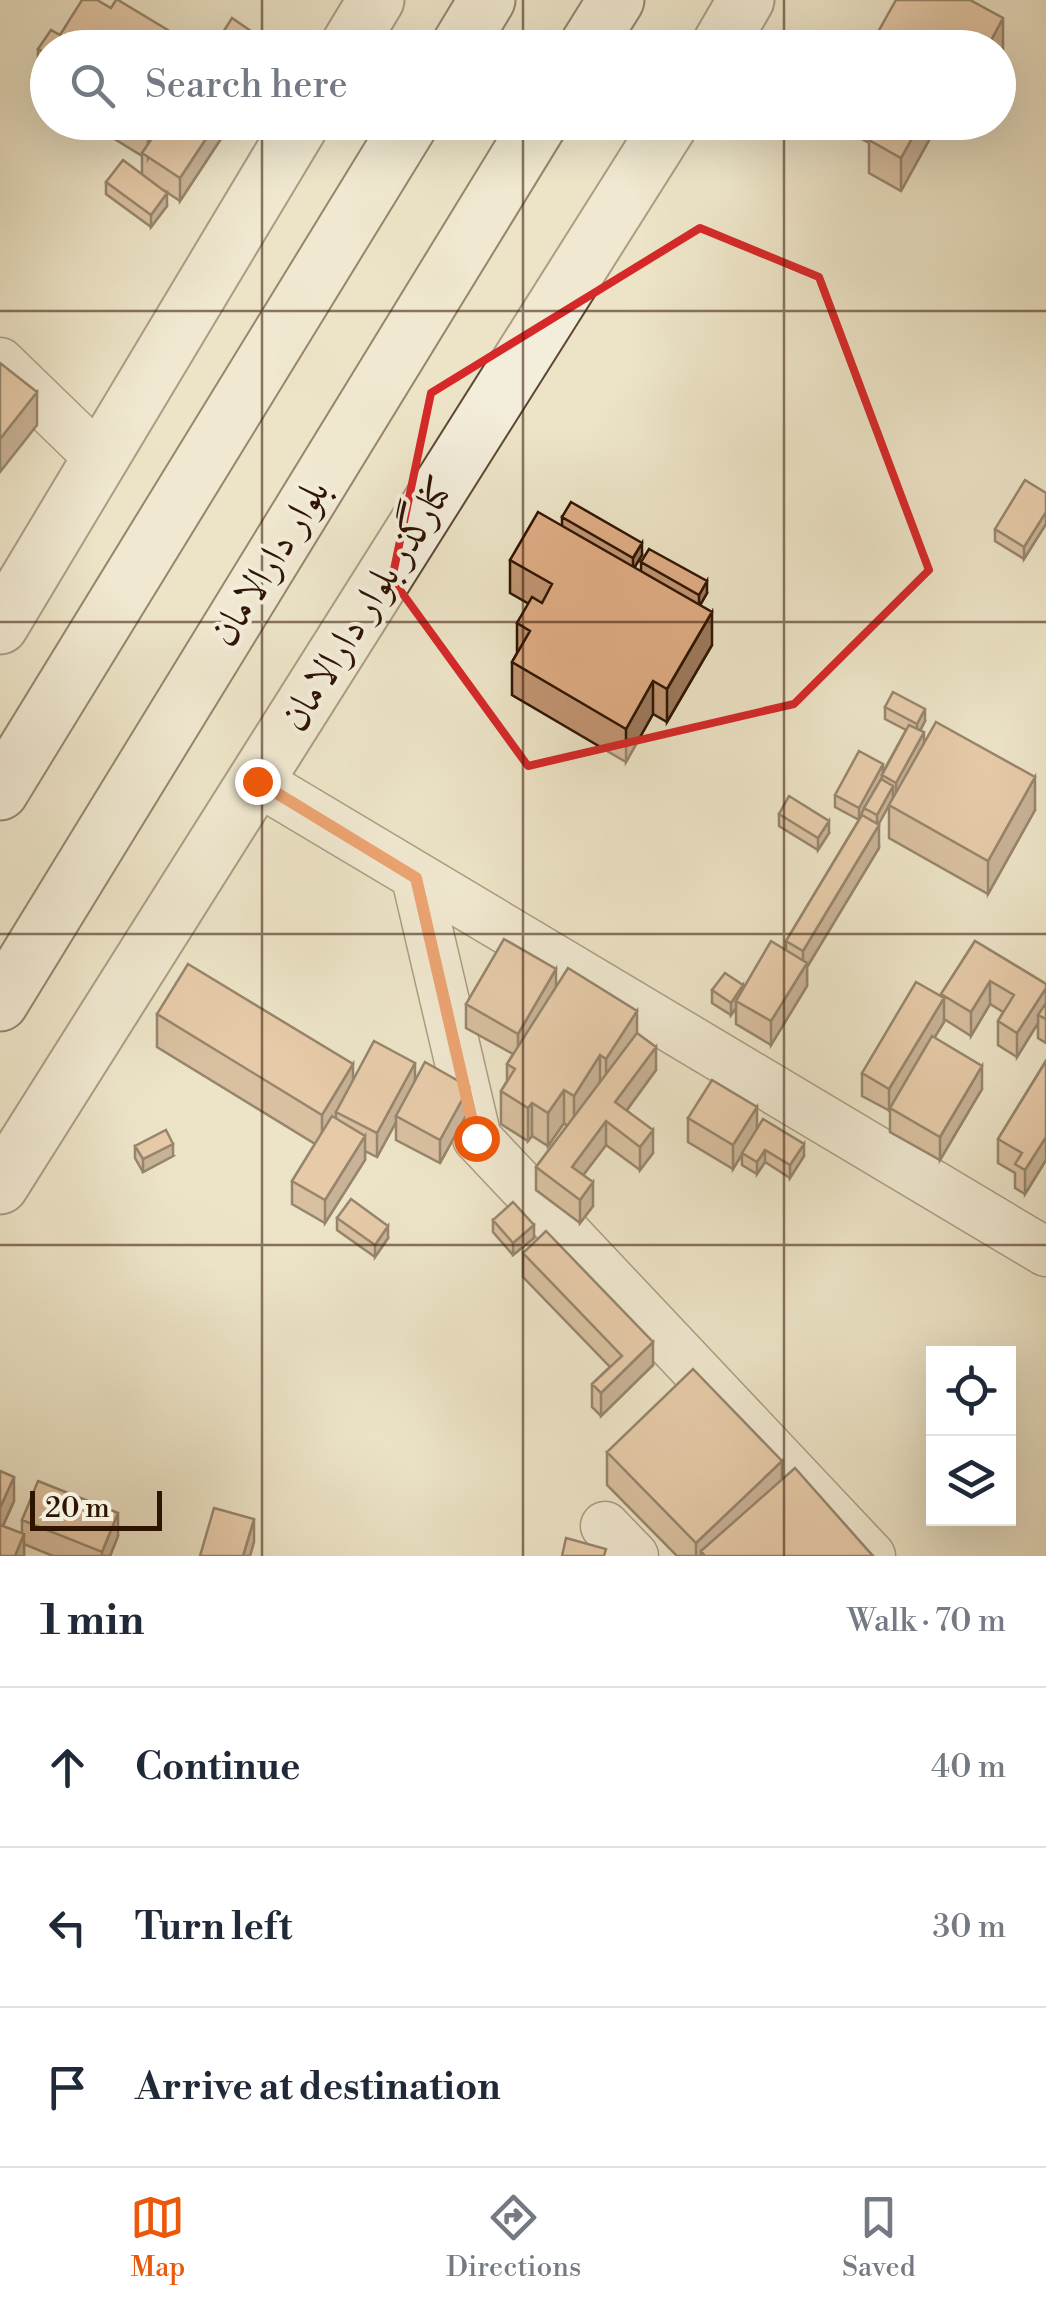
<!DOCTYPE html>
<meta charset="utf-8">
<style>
:root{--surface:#fff;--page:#f2f2f3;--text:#1f2937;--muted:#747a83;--line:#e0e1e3;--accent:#ea580c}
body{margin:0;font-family:"Libre Bodoni",Amiri,serif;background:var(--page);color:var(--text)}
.controls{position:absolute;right:30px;bottom:30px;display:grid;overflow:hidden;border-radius:0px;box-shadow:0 10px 40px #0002}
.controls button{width:90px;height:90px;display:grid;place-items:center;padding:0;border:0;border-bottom:2px solid var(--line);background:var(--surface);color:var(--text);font:50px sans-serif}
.scale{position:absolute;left:30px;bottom:25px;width:132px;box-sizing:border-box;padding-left:10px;border:5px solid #2f1402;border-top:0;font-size:28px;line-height:35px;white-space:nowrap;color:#2f1402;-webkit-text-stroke:8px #f3eddb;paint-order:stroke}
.stop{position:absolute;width:30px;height:30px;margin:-22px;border:8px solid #ea580c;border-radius:50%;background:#fff}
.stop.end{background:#ea580c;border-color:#fff;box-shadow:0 2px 10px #0008}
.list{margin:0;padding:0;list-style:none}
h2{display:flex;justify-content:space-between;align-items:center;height:130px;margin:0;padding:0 40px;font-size:42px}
h2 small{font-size:32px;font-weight:400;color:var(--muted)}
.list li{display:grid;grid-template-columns:65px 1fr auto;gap:30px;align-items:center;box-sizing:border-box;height:160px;padding:0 40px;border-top:2px solid var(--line)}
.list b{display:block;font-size:38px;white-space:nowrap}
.list em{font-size:32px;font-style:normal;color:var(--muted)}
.icon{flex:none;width:55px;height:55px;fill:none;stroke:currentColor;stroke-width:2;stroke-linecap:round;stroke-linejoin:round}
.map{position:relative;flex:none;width:1046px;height:1556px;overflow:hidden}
.search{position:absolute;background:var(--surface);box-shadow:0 10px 40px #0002;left:30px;right:30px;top:30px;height:110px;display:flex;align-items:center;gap:25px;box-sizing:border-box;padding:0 35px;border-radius:55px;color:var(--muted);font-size:38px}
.sheet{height:610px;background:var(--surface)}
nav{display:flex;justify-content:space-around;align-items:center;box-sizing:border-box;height:140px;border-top:2px solid var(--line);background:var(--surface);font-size:28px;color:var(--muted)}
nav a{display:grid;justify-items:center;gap:5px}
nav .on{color:var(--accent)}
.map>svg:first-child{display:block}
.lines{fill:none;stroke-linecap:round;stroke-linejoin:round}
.minor-casing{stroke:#5e4833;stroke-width:51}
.tertiary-casing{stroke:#5e4833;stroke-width:59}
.secondary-casing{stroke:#2f1402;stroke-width:59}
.minor{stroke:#f3eddb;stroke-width:48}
.tertiary{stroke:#f3eddb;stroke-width:55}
.secondary{stroke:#f3eddb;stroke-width:55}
.wall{fill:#c19572;stroke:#2f1402;stroke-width:2.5}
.shaded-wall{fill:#9d795d;stroke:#2f1402;stroke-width:2.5}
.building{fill:#e0ad85;stroke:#2f1402;stroke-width:2.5}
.route{stroke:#ea580c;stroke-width:12}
.marked{fill:none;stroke:#d62828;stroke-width:8;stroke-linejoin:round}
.grid{fill:none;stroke:#2f1402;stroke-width:2.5;stroke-opacity:0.55}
.labels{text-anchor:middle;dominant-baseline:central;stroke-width:8;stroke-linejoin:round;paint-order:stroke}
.street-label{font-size:40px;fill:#2f1402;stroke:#f3eddb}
</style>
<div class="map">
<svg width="1046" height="1556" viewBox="0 0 1046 1556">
<rect width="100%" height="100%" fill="#ede4c7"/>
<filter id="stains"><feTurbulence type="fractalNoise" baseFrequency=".002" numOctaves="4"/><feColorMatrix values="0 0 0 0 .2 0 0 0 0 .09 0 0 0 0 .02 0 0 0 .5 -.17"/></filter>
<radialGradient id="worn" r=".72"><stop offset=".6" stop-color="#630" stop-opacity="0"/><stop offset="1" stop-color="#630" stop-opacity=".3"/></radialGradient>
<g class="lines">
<g class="minor-casing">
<path id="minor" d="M0,362L100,459
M257,781L1046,1252
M416,878L477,1138L871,1556
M605,1526L634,1556"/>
</g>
<g class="tertiary-casing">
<path id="tertiary" d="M347,48L376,0
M718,48L746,0
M0,626L302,122
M0,1186L671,122"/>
</g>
<g class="secondary-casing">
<path id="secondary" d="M458,48L487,0
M586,48L616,0
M0,792L411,122
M0,1003L540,122"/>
</g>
<use href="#minor" class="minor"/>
<use href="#tertiary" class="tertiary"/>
<use href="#secondary" class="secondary"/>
</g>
<path class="wall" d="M111,8L196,47L48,48V87L38,82V49Z
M87,122H232L180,201L165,191L167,206L151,227L106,194V182L142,174V156Z
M842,122H939L901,191L869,173V143L842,128Z
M1046,493V524L1024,559L995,541V529Z
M562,517L642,555L634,568L641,572V562L707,593L700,605L712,645L667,722L653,714L626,762L512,695V662L517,653V623L529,604L510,593V560L562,526Z
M885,707L925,721L920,731L924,744L1035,810L988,894L889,838V805L878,825L879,848L807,967V986L771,1045L736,1024V1008L731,1015L712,1003V990L743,988L786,950V941L859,820L835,807V795L883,772L906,730L885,719Z
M779,814L829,833L818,850L779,826Z
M975,941L1046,984V1043L1038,1038V1023L1017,1057L998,1045V1021L1003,1012L990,1004L971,1036L944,1019V1022L934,1038L982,1089L940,1160L890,1132V1111L862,1096V1073L941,997V994Z
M556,987L637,1033L656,1070L627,1110L653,1153L640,1170L606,1145L583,1175L593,1206L580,1223L536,1190V1167L567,1126L564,1123L548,1146L532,1136L528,1141L501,1124V1091L507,1081V1064L513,1054L466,1028V1004Z
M157,1014L353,1081H415L469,1110L440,1163L396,1140V1122L377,1157L365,1151V1160L325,1223L292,1204V1181L315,1144L157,1047Z
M1046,1061V1160L1025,1194L1015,1188V1173L998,1163V1139Z
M688,1118L757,1129L804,1156L790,1178L765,1162L757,1174L742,1165V1154L733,1169L688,1142Z
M135,1146L173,1156L143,1172L135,1158Z
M337,1218L388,1238L375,1257L337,1230Z
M493,1220L534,1238L513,1255L493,1232Z
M523,1253L653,1365L601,1416L592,1407V1384L610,1367L523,1277Z
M607,1452L782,1479L873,1556H677L607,1485Z
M0,1471L14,1501L3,1526L22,1534V1520L118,1536L110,1556H53L24,1544V1556H0Z"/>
<path class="shaded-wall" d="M1003,18V51L998,60V48H987Z
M150,122H170L148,159V126Z
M217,122H232L180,201V178Z
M921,122H939L901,191V158Z
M167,193V206L151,227V215Z
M37,392V425L0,472V439Z
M1046,512V524L1024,559V547Z
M642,543V555L633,570V558Z
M707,581V593L699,607V595Z
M712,612V645L667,722V689Z
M653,681V714L626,762V729Z
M925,709V721L917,736V724Z
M924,732V745L896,795V783Z
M883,764V775H882V778L865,809L864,808L859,820V808Z
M1035,777V810L988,894V861Z
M893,786V798L877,827V815Z
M829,821V833L818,850V838Z
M879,825V848L807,967V986L771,1045V1021L803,970V951Z
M556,969V992L518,1057V1034Z
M990,981V1004L971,1036V1012Z
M743,985V997L736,1001V1008L731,1015V1003Z
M1046,988V1011L1038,1015V1023L1017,1057V1033Z
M944,998V1022L891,1109L890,1108L889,1112V1089Z
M637,1011V1044L606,1092V1059Z
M656,1047V1070L615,1126V1102Z
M600,1055V1088L574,1129V1096Z
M415,1063V1086L396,1116V1122L377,1157V1133Z
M353,1064V1097L336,1112V1125L322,1148V1115Z
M982,1066V1089L940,1160V1137Z
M469,1087V1110L440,1163V1140Z
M564,1090V1123L548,1146V1113Z
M532,1103V1136L528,1141V1108Z
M757,1107V1130L733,1169V1145Z
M606,1121V1145L572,1190V1167Z
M653,1130V1153L640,1170V1147Z
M365,1136V1160L325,1223V1200Z
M1046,1137V1160L1025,1194V1170Z
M173,1144V1156L143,1172V1159Z
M804,1144V1156L790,1178V1165Z
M765,1150V1162L757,1174V1162Z
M593,1182V1206L580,1223V1200Z
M534,1225V1238L513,1255V1243Z
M388,1226V1238L375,1257V1245Z
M653,1342V1365L601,1416V1393Z
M782,1461V1494L701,1551V1556H696V1543Z
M14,1477V1501L0,1532V1508Z
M118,1513V1536L110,1556H102V1552Z
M254,1519V1542L250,1556H243Z
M24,1534V1556H15Z"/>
<path class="building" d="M82,0H97L111,8L116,0H118L196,47L69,48L66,46L65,48H48V54L38,49L51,30L60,35Z
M896,0H970L1003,18L987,48H869Z
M232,18L270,44L267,48H213Z
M163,122H217L180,178L142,153Z
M879,122H921L901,158L869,140Z
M123,160L167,193L151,215L106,182Z
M0,363L37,392L0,439Z
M1025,480L1046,493V512L1024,547L995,529Z
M571,502L642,543L633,558L562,517Z
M538,512L712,612L667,689L653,681L626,729L512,662L530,631L517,623L532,597L542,603L552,584L510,560Z
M649,549L707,581L699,595L641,562Z
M893,692L925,709L917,724L885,707Z
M936,722L1035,777L988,861L889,805Z
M909,725L924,732L896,783L882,775Z
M859,751L883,764L859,808L835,795Z
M881,779L893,786L877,815L864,808Z
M789,796L829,821L818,838L779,814Z
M862,815L879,825L803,951L786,941Z
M504,939L556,969L518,1034L466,1004Z
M771,941L807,963L771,1021L736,1001Z
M975,941L1046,984V988L1017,1033L998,1021L1014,995L990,981L971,1012L941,994Z
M188,964L353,1064L322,1115L157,1014Z
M568,968L637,1011L606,1059L600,1055L574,1096L564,1090L548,1113L532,1103L528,1108L501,1091L515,1069L507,1064Z
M725,973L743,985L731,1003L712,990Z
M916,982L944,998L889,1089L862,1073Z
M1046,1003V1019L1038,1015Z
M637,1033L656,1047L615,1102L653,1130L640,1147L606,1121L572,1167L593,1182L580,1200L536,1167Z
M932,1036L982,1066L940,1137L890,1108Z
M374,1041L415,1063L377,1133L336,1112Z
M1046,1061V1137L1025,1170L1015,1164L1022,1153L998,1139Z
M425,1062L469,1087L440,1140L396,1116Z
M712,1080L757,1107L733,1145L688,1118Z
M332,1116L365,1136L325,1200L292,1181Z
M763,1119L804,1144L790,1165L765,1150L757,1162L742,1153Z
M166,1130L173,1144L143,1159L135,1146Z
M351,1199L388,1226L375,1245L337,1218Z
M513,1202L534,1225L513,1243L493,1220Z
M546,1231L653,1342L601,1393L592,1384L622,1356L523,1253Z
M693,1369L782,1461L696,1543L607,1452Z
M795,1468L873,1556H705L701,1551Z
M0,1471L14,1477L0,1508Z
M38,1481L118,1513L102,1552L22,1520Z
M214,1508L254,1519L243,1556H200Z
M0,1525L24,1534L15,1556H0Z
M566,1538L606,1549L604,1556H562Z"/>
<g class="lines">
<path class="route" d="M257,781L416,878L476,1138"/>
</g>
<path d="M0 0H1046V1556H0ZM700,228L819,277L929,570L794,704L528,766L392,579L431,393Z" fill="#ede4c7" fill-opacity=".55" fill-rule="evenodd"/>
<path class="marked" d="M700,228L819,277L929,570L794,704L528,766L392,579L431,393Z"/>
<path class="grid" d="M262,0V48M523,0V48M784,0V48M262,122V1556M523,122V1556M784,122V1556M0,311H1046M0,622H1046M0,934H1046M0,1245H1046"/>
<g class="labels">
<g class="street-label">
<text transform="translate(270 563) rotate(-58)">بلوار دارالامان</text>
<text transform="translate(368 604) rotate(-58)">کنارگذر بلوار دارالامان</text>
</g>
</g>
<rect width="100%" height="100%" filter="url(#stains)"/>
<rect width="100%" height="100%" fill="url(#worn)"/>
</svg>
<div class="controls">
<button><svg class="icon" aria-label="locate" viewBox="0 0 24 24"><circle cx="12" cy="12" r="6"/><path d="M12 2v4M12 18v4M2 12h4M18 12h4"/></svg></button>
<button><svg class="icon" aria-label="layers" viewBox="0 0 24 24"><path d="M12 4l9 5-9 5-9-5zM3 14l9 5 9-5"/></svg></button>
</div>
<div class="scale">20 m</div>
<div class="stop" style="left:476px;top:1138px"></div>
<div class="stop end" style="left:257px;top:781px"></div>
<div class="search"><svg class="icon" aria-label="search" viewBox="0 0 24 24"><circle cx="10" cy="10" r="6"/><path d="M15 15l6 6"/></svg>Search here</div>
</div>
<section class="sheet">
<h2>1 min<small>Walk · 70 m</small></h2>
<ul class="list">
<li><svg class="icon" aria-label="ahead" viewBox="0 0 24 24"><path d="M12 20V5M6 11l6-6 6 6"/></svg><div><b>Continue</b></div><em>40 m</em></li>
<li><svg class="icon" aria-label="left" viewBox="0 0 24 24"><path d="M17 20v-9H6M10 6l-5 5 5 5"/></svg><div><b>Turn left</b></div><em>30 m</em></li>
<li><svg class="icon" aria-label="arrive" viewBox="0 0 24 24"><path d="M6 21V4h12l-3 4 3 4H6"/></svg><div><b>Arrive at destination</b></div></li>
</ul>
</section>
<nav>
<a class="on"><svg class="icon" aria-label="map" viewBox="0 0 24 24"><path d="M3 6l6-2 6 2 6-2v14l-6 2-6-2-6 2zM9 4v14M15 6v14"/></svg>Map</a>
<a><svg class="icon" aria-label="directions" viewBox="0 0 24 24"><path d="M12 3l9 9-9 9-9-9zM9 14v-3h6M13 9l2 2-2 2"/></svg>Directions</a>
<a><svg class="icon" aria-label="saved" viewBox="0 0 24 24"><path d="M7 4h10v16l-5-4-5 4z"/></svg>Saved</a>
</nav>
